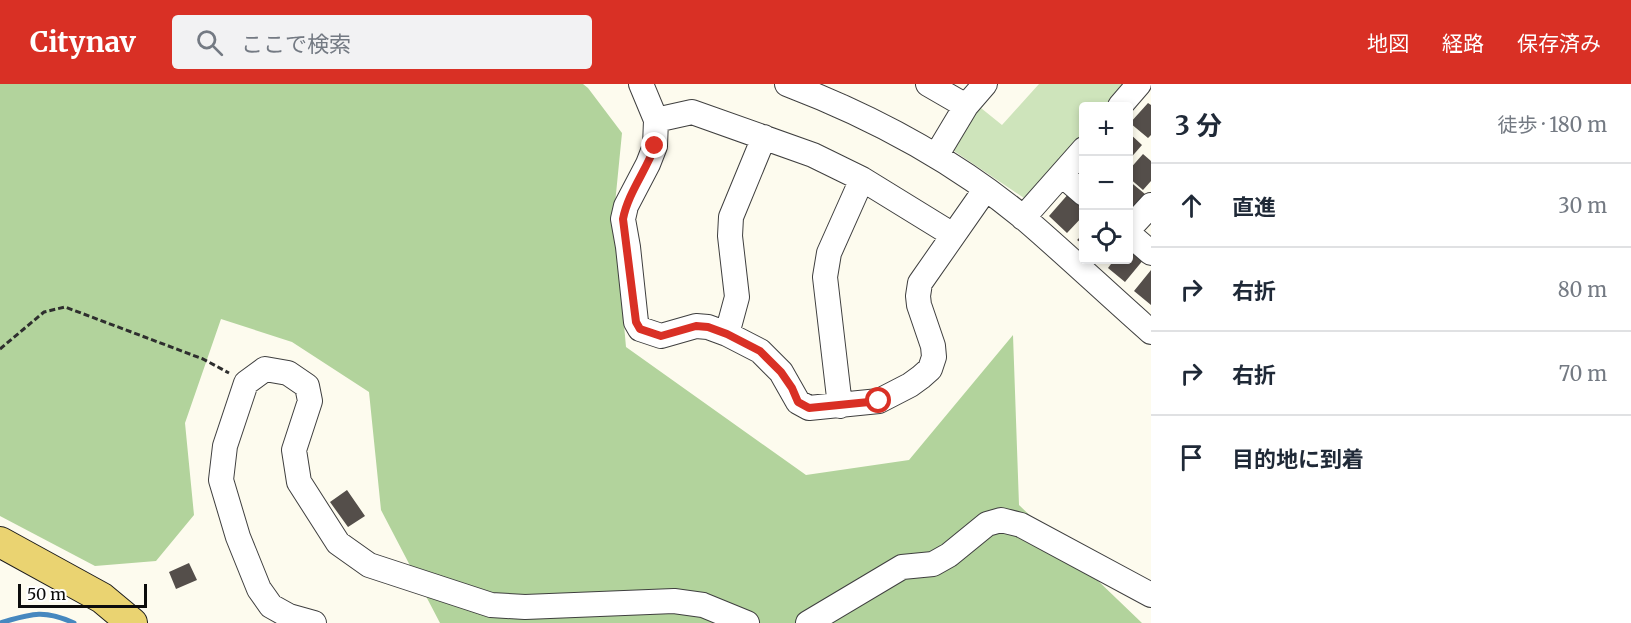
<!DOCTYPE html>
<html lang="ja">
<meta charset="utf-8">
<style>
:root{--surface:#fff;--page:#f2f2f3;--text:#1f2937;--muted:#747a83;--line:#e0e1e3;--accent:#d93025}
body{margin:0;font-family:Merriweather,"Noto Sans JP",serif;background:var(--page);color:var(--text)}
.controls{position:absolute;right:18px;top:18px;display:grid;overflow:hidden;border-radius:6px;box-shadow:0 3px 9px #0003}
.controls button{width:54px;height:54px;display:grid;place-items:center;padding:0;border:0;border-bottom:2px solid var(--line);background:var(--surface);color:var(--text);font:30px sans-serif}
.scale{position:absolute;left:18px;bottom:15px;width:129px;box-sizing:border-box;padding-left:6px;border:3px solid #0c0c0c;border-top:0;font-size:16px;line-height:21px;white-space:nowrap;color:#0c0c0c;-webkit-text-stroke:4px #fff;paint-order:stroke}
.stop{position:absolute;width:18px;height:18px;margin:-14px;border:4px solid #d93025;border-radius:50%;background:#fff}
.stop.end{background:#d93025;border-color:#fff;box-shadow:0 2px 6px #0008}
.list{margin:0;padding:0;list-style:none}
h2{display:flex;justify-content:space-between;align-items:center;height:78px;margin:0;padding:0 24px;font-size:26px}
h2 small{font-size:20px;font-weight:400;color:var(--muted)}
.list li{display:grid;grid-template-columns:39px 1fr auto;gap:18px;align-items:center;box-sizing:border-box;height:84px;padding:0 24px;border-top:2px solid var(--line)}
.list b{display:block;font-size:22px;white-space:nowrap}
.list em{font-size:20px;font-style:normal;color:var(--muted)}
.icon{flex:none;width:33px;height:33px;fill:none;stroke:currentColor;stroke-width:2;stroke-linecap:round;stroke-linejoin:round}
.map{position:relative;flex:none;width:1151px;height:539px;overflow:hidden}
header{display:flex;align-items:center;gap:36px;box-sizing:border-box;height:84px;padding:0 30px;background:var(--accent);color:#fff}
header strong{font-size:28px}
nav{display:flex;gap:33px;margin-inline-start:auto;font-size:21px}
.search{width:420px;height:54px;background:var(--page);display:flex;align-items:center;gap:15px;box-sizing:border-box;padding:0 21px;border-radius:6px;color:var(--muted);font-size:22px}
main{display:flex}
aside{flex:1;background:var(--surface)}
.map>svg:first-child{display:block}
.green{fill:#cee4bb}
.forest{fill:#b2d39c}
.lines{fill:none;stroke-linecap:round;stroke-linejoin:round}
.stream{stroke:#4688bf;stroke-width:5}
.building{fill:#544e4a}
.minor-casing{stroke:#3f3f3f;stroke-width:26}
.major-casing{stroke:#1d1d1d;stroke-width:32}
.path{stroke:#2e2e2e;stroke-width:3;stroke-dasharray:6 3;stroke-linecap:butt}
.minor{stroke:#fff;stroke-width:24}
.major{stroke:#ead371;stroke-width:30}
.route{stroke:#d93025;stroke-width:8}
</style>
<header>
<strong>Citynav</strong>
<div class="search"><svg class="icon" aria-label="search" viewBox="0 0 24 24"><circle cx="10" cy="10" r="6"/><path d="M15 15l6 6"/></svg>ここで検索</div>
<nav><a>地図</a><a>経路</a><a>保存済み</a></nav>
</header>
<main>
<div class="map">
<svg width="1151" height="539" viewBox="0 0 1151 539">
<rect width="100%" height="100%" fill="#fdfbee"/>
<path class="green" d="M1039,0H1128L1108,22H1084L1083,51L1027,116L954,67L955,58L976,20L1002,41Z"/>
<path class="forest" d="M0,0H583L588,4L622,49L614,130L626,263L806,391L909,376L1013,251L1019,421L1142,539H440L381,426L369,308L292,258L221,235L185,339L194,431L156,477L95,482L0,432Z"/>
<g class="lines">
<path class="stream" d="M0,539C31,530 43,525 74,539"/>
</g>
<path class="building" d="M1148,19L1151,21V51L1148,54L1130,39Z
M1128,48L1142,61L1128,77Z
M1143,70L1151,77V97L1143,106L1128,93V87Z
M1128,96L1145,110L1128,129Z
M1070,108L1084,120V131L1067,149L1049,132Z
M1084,149V161L1077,156Z
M1128,163L1144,175L1125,198L1108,184L1114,176H1128Z
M1151,186V221L1134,207Z
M347,406L365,432L348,443L330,418Z
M189,479L197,496L176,505L169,488Z"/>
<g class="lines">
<g class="minor-casing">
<path id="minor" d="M641,0L656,36L655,62L648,80L626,122L623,135L628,163L636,238L640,245L661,252L696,242L708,243L727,250L760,267L781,288L798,318L809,324L879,317L910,301L921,293L930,285L934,273L933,262L919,221L918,212L920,199L985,106
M787,0C871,32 955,77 1025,135C1068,172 1109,211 1151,248
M928,0L966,22
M1120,22L1139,0
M656,36L692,28L813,71L862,95L953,151
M936,72L966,22L985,0
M1062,91L1084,110
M1023,134L1084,65
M1128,146L1151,121
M1128,149L1151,169
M727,250L737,213L730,152L731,133L764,53
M840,322L825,193L829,169L862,95
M314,539L289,532L271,522L259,505L238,453L221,396L225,362L246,299L265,285L288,289L307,302L310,317L294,366L299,398L338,459L369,481L491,521L525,523L674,517L703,521L747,539
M808,539L902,483L933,480L949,471L987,440L1001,436L1021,441L1151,511"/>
</g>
<g class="major-casing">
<path id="major" d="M0,458L102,514L132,539"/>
</g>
<path class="path" d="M0,265L44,228L65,223L203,275L229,289"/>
<use href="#minor" class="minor"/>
<use href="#major" class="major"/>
</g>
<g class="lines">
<path class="route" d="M655,62C646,87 628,109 623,135L636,238L640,245L661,252L696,242L708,243L727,250L760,267L781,288L792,304L798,318L809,324L879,317"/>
</g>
</svg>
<div class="controls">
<button>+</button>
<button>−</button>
<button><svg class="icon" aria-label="locate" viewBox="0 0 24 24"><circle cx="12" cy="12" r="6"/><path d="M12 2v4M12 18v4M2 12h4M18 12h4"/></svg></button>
</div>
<div class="scale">50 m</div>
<div class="stop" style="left:879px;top:317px"></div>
<div class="stop end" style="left:655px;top:62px"></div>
</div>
<aside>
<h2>3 分<small>徒歩 · 180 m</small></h2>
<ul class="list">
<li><svg class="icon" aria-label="ahead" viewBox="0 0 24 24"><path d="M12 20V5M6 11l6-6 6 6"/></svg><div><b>直進</b></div><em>30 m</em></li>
<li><svg class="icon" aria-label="right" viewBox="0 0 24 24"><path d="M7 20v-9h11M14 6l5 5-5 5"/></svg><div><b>右折</b></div><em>80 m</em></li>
<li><svg class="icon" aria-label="right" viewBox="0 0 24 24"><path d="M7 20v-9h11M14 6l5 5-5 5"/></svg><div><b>右折</b></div><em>70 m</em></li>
<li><svg class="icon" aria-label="arrive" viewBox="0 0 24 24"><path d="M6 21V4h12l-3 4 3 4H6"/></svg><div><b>目的地に到着</b></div></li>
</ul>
</aside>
</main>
